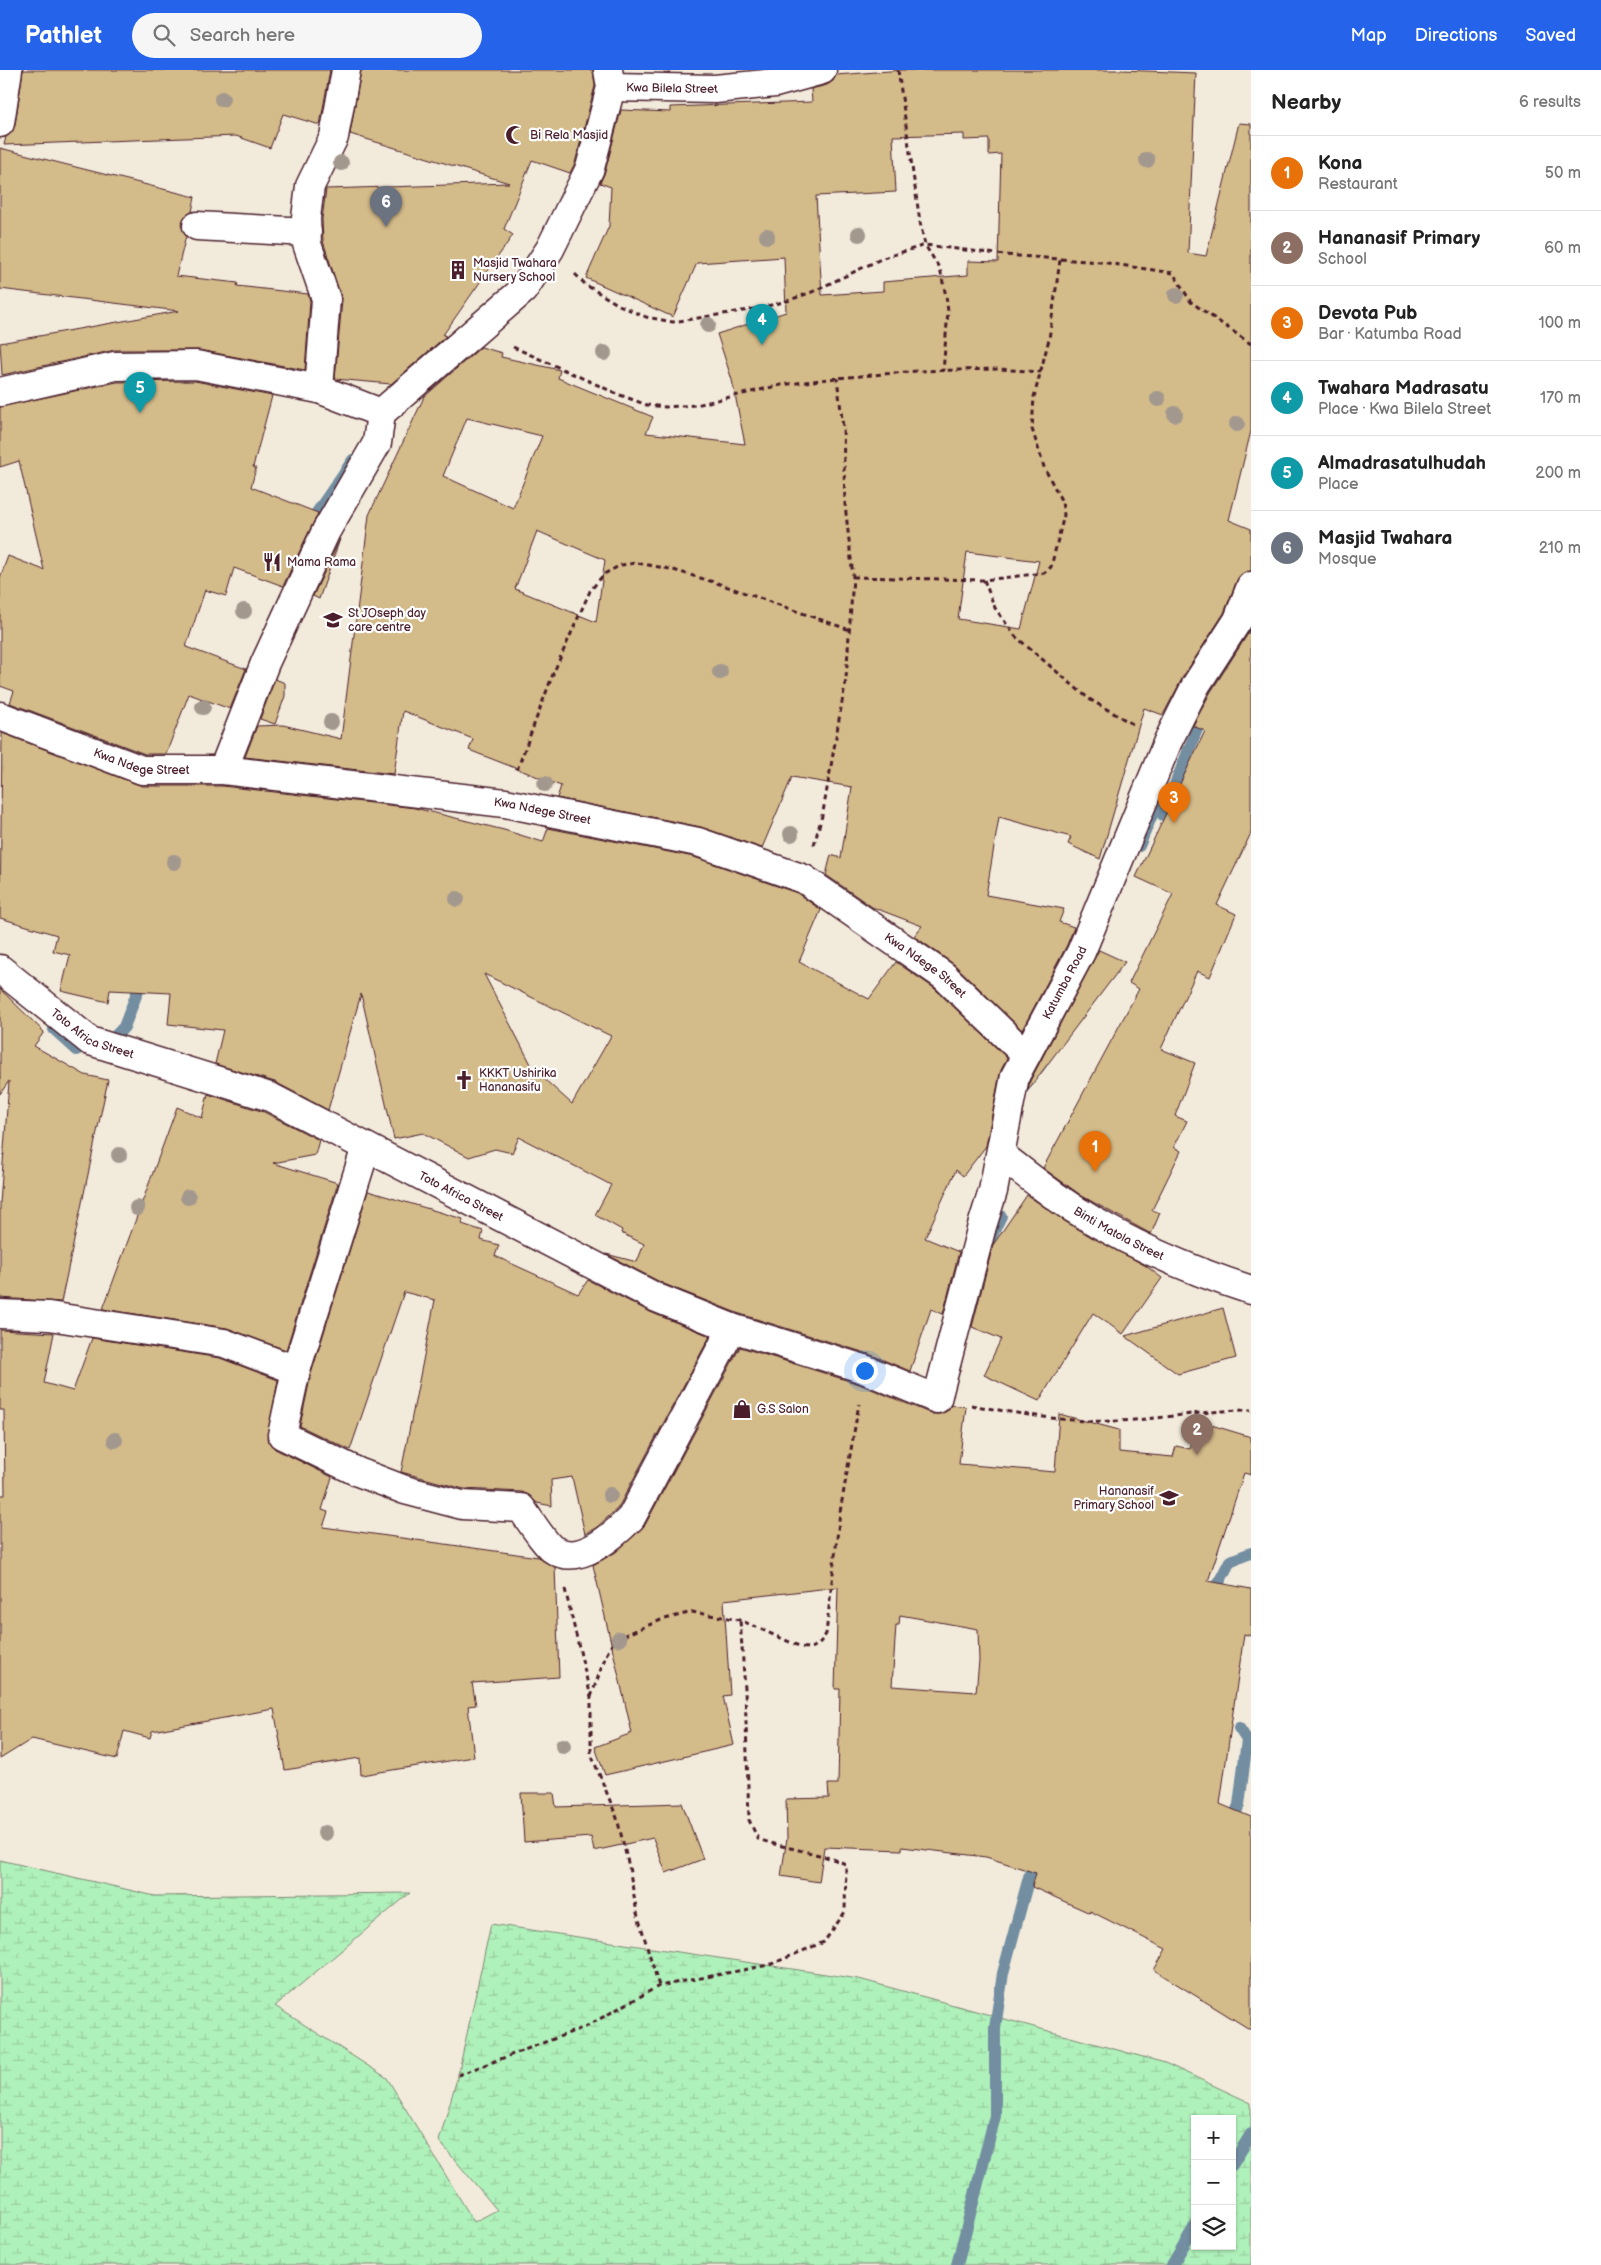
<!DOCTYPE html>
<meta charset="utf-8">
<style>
:root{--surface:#fff;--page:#f6f6f6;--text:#222;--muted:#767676;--line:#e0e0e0;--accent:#2563eb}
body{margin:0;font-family:"Balsamiq Sans",sans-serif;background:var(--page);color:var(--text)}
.controls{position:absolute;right:15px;bottom:15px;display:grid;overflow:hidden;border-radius:0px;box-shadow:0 1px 4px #0004}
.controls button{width:45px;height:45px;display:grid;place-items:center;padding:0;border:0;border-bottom:1px solid var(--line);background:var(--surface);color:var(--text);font:25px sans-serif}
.you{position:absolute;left:864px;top:1300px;width:18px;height:18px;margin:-12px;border:4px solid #fff;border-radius:50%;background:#1a73e8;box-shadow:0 0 0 8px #1a73e833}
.badge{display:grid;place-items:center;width:32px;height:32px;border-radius:50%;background:var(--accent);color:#fff;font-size:16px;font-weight:700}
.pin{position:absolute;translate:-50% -41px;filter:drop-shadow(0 1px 2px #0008)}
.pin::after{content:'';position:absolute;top:26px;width:18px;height:15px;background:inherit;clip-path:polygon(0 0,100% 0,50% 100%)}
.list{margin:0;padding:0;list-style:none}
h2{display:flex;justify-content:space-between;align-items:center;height:65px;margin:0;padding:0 20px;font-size:21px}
h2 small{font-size:16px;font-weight:400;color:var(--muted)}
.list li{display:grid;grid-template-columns:32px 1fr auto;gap:15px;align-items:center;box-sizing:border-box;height:75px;padding:0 20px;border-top:1px solid var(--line)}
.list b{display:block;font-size:19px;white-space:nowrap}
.list p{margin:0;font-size:16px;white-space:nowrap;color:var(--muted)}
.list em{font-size:16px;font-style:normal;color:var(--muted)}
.icon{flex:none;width:28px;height:28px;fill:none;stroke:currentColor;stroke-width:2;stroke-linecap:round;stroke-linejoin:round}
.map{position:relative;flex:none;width:1251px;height:2195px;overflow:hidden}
header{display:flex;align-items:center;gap:30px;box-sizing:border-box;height:70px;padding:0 25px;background:var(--accent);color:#fff}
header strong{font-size:24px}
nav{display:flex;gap:28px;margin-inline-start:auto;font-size:18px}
.search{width:350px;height:45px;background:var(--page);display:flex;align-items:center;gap:12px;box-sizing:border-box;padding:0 18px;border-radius:28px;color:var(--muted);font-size:19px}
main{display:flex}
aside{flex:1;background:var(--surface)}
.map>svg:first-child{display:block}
.wetland{fill:url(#wetland-marsh);stroke:#7c8872;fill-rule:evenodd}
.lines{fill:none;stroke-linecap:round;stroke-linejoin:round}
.stream{stroke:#738ea1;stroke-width:12}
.building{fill:#d4bb8a;stroke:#4a1f2b;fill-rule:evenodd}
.minor-casing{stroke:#4a1f2b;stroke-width:31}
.path{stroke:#4a1f2b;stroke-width:3;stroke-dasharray:5 4;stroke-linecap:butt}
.minor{stroke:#fff;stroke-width:28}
.tree{fill:#a3988e}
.labels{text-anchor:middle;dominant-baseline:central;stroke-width:4.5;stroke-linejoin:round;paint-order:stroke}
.street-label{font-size:12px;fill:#4a1f2b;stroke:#fff}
.poi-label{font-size:12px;fill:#4a1f2b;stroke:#fff;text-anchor:start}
</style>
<header>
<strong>Pathlet</strong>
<div class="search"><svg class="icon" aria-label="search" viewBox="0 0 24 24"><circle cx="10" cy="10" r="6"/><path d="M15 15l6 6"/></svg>Search here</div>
<nav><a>Map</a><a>Directions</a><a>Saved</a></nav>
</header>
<main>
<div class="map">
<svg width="1251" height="2195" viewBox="0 0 1251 2195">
<defs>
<pattern id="wetland-marsh" width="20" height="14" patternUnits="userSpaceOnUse" patternTransform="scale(1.25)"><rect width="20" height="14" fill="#aff1ba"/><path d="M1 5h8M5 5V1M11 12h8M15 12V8" fill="none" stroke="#98cea0"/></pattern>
</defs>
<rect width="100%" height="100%" fill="#f2ebdc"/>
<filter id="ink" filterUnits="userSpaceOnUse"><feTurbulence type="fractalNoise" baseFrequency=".02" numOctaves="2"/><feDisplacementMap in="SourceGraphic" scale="10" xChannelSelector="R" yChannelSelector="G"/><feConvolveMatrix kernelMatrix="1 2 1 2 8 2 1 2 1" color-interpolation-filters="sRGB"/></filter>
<g filter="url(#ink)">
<path class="wetland" d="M0,1790L155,1826L410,1823L275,1936L387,2008L474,2152L497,2140L439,2071L458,2005L491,1854L859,1909L1165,1993L1251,2033V2195H0ZM1195,2049H1232V2176H1195Z"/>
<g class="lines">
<path class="stream" d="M295,500L314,447L353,390
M1163,745L1215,614L1251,555
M1139,776L1163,719
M54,959L77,980
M1050,975L1081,909
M106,976L124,957L143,907
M1018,1025L1042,993
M990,1169L1001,1146
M1211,1528L1230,1491L1251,1483
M1230,1756L1239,1735L1247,1670L1239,1658
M1232,2095L1251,2064
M957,2195L995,2046V1958L1003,1903L1035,1785
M1172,2195L1195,2156"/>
</g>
<path class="building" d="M23,0H330L320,55L283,44L270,78L236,66L4,75L6,67L12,62L15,55Z
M361,0H593L595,16L575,93L570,103L532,90L504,159L513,165L443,265L446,266L391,314L335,309L342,230L323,171L322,149L326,119L509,113L350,64Z
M903,0H1122L1196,3L1188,183L1206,186L1239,53L1251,54V361L1229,450L1251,459V501L1242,504L1237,510L1224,543L1183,607L1163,645L1144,638L1100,789L1068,774L1071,767L999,747L986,825L1064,839L1059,852L1074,857L1067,875L1022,960L955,895L914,866L922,856L872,837L826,805L831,785L841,788L852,717L792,707L762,778L701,757L557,728L561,716L469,680L473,669L403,641L394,704L245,687L257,656L283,655L341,669L369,445L424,327L481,277L502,283L501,287L560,300L558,308L653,347L646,363L745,374L732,310L717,264L786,242L784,187L697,193L673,247L586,208L609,156L611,117L600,113L605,102L621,40L670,42V37L812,32L811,19L827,15L833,11L836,5ZM964,64V70L989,69V85L1001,84L998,192L968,191V205L883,212V221L822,225L816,126L896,122L893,66ZM467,348L542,366L513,438L443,406ZM537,461L605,490L596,552L515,519ZM967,482L1039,491L1021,559L958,549Z
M0,78L195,127L192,142L184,147L181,155L186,166L176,206L238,213L237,216L308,224L310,231L305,300L199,280H115L2,305L0,273L179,241L0,219Z
M195,311L272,326L253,397L256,398L251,417L318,443L283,516L234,498L226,526L205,520L186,577L246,599L230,639L189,624L166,684H145L10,633L14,621L0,616V508L8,486L44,500L19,391L0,397V337L117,312Z
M340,469L319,529L313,526Z
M1251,559V763L1217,835L1236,844L1210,907L1197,901L1161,979L1195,993L1175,1046L1187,1051L1174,1077L1181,1081L1152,1140L1160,1143L1151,1164L1082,1126L1043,1098L1139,919L1129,913L1173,824L1136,807L1205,661L1193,656L1210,623Z
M275,609L285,613V626L275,654L260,649Z
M2,663L142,716H222L415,738L504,760L543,772L548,758L694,787L797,823L821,840L799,892L869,929L896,892L934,918L1007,988L1000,1003L986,1076L963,1106L956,1100L925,1168L959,1182L943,1244L931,1239L910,1301L869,1284L737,1243L664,1214L606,1184L637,1192L644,1174L621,1163L622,1160L595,1145L611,1115L519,1067L512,1083L495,1079L469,1087L423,1063L394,1069L361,924L328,1040L275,1012L215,994L223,960L168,954L171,923L110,920L108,932L61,921L70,885L53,881L57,865L0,848ZM484,904L611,966L572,1034L534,1000Z
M1099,880L1125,892L1028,1020L1030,1011Z
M0,919L44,962L34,976L85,1005L108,1010L61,1232L0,1228V1134L9,1011L0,1024Z
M208,1024L264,1042L319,1070L315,1085L273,1093L338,1113L286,1280L227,1258L103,1239L177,1037L202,1048Z
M368,1121L463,1149L462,1154L483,1161L481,1170L499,1175L495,1186L578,1224L588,1210L650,1242L710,1266L618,1438L597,1457L585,1464L572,1407L551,1410L552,1436L537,1433L529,1425L522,1422L464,1419L401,1402L435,1230L404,1222L350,1380L300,1356L311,1304Z
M1027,1125L1066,1152L1146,1196L1162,1208L1123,1264L1093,1243L1039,1331L984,1305L1001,1269L972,1257L993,1175Z
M1223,1238L1236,1288L1178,1304L1125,1266Z
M0,1260L54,1263L44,1313L73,1321L92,1268L220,1288L278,1310L267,1369L275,1379L332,1407L322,1440L328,1442L323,1457L538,1487L555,1497L559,1607L472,1613L476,1635L468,1636L474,1687L361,1705L360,1688L285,1700L274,1639L152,1661L150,1668L124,1661L117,1689L32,1669L0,1689V1425H5L4,1340H0Z
M740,1277L859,1314L932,1344H940L947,1341L951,1335L966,1337L959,1394L1055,1402L1059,1344L1119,1360V1382L1173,1387L1176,1376L1190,1379L1198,1351L1251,1367V1405L1244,1403L1208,1511L1251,1519V1566L1244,1564L1220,1734L1251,1747V1960L1154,1900L1166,1879L1090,1841V1843L1032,1817L1036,1803L986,1787L902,1777V1780L824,1777L819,1812L781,1806L787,1768L786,1729L829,1728L828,1714H838L840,1619H835L838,1517L724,1530L730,1625L723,1626L734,1675L605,1705L595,1677L632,1663L593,1495L616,1482L645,1455ZM900,1545L978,1559L979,1591L976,1622L892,1616L896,1555H899Z
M521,1723H554L556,1737L682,1733L703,1789L666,1803L653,1768L594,1781L591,1767L524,1772Z"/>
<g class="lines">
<g class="minor-casing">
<g id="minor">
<path id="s1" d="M611,17L715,19L775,13L822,0"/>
<path d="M0,53L8,0"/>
<path d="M197,156L307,162"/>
<path d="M319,319L326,229L307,174L306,148L310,116L334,67L346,0"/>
<path d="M0,322L115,296L196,295L319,319L381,343"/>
<path id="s2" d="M0,646L142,700H223L505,733L698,772L804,809L944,906L1026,985"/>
<path d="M223,700L265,593L326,461L377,373L381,343L523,220L550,179L590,98L611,17L608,0"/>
<path id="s3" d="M0,899L90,971L270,1027L657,1228L732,1258L864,1299L937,1329L982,1156L993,1121L1015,1006L1081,882L1168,671L1196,615L1238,550L1251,516"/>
<path d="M366,1077L296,1300L282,1365L358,1402L405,1420L462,1435L521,1438C527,1446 546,1476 554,1480C580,1496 614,1465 631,1448L732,1258"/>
<path id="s4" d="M1001,1085C1025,1103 1049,1123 1074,1139C1129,1174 1189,1200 1251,1220"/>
<path d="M0,1244L49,1246L224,1273L296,1300"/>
</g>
</g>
<path class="path" d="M898,0L920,152L925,175L940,199L946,226L948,241L943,302
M575,204L586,215L619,235L646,247L673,252L755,239L787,231L812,222L883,188L925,175L1005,185L1100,192L1173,203L1191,232L1251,274
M513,277L620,325L647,335L666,337L696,335L781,315L837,308L918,301L998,299L1041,302
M853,507L984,510L1044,503L1051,497L1064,445L1062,432L1044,397L1032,359L1034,327L1049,269L1060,190
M984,510L995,538L1016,567L1089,629L1136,656
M517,700L553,604L590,521L604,504L621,495L637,493L670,499L717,513L850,560
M814,775L823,742L846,609L853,507L845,434L843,357L837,308
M971,1335C1020,1344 1069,1353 1118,1351C1163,1349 1206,1340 1251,1340
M565,1519L591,1627V1684L617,1748L629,1797L637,1843L659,1916
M591,1627L606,1585L615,1569L661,1550L692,1542L740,1550L801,1577C814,1580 819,1575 826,1564L840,1442L859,1334
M458,2005L585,1957L659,1916L769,1895L824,1872L845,1842L846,1794C817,1782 787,1779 758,1769L749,1750L745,1619L740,1550"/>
<use href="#minor" class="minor"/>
</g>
<g class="tree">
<circle cx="222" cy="29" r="8"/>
<circle cx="1147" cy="90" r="8"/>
<circle cx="341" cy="93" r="8"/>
<circle cx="859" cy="164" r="8"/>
<circle cx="767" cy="166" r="8"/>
<circle cx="1176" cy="225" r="8"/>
<circle cx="708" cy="255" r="8"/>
<circle cx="604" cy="283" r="8"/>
<circle cx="1158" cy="329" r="8"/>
<circle cx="1175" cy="344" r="8"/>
<circle cx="1237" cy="354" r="8"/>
<circle cx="244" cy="541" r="8"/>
<circle cx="720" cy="602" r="8"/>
<circle cx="203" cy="637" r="8"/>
<circle cx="331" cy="652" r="8"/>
<circle cx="545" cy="714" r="8"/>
<circle cx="791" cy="764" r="8"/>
<circle cx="174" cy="792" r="8"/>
<circle cx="457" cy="829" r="8"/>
<circle cx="119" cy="1085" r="8"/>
<circle cx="188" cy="1127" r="8"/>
<circle cx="137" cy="1138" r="8"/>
<circle cx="115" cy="1370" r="8"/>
<circle cx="610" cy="1425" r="8"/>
<circle cx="619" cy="1569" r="8"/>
<circle cx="563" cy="1676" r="8"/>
<circle cx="325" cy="1763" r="8"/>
</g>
</g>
<defs>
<g id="mosque-bare" transform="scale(1.5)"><path d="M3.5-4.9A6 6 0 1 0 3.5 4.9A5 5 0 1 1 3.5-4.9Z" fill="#4a1f2b" stroke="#fff" stroke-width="2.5" paint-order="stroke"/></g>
<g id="building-bare" transform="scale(1.5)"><path d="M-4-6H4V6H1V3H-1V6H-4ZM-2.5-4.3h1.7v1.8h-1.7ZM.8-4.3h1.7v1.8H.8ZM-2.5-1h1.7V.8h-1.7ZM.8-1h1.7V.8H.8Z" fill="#4a1f2b" stroke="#fff" stroke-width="2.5" paint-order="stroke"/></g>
<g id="restaurant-bare" transform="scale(1.5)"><path d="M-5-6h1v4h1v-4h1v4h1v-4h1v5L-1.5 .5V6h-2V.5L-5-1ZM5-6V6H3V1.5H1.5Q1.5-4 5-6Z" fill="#4a1f2b" stroke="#fff" stroke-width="2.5" paint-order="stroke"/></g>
<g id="school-bare" transform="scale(1.5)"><path d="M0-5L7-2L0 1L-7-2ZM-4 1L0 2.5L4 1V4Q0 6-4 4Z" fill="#4a1f2b" stroke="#fff" stroke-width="2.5" paint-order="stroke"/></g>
<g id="church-bare" transform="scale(1.5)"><path d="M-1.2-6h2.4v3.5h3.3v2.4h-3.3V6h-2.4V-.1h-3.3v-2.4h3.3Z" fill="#4a1f2b" stroke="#fff" stroke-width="2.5" paint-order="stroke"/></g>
<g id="shop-bare" transform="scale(1.5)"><path d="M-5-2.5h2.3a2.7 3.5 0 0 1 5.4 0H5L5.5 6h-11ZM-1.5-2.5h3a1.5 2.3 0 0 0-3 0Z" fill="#4a1f2b" stroke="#fff" stroke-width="2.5" paint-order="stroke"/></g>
</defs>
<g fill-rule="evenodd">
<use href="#mosque-bare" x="515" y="65"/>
<use href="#building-bare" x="458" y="200"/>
<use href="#restaurant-bare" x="272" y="492"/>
<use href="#school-bare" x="333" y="550"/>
<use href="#church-bare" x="464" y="1010"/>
<use href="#shop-bare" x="742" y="1339"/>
<use href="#school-bare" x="1169" y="1428"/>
</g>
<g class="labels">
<g class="street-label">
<text stroke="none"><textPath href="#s1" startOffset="61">Kwa Bilela Street</textPath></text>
<text stroke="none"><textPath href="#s2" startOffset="150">Kwa Ndege Street</textPath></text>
<text stroke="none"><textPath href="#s2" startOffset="555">Kwa Ndege Street</textPath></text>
<text stroke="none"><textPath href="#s2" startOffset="975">Kwa Ndege Street</textPath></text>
<text stroke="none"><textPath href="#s3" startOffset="1476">Katumba Road</textPath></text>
<text stroke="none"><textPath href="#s3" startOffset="114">Toto Africa Street</textPath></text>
<text stroke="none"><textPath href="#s3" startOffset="519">Toto Africa Street</textPath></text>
<text stroke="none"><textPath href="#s4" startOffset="142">Binti Matola Street</textPath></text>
</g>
<g class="poi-label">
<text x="530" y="65">Bi Rela Masjid</text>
<text x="473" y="193">Masjid Twahara<tspan x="473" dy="14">Nursery School</tspan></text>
<text x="287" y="492">Mama Rama</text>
<text x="348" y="543">St JOseph day<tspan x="348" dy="14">care centre</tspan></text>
<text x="479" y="1003">KKKT Ushirika<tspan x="479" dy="14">Hananasifu</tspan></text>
<text x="757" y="1339">G.S Salon</text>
<text x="1154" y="1421" text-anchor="end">Hananasif<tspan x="1154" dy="14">Primary School</tspan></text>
</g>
</g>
</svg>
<div class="controls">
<button>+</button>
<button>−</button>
<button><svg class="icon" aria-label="layers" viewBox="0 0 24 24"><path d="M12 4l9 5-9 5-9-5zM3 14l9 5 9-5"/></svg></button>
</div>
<div class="you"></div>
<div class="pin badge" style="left:1095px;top:1102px;background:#e8710a">1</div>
<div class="pin badge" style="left:1197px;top:1385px;background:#8d6e63">2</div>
<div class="pin badge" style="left:1174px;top:753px;background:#e8710a">3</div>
<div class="pin badge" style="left:762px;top:275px;background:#0f9aa8">4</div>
<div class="pin badge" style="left:140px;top:343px;background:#0f9aa8">5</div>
<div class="pin badge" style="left:386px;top:157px;background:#6b7280">6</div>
</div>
<aside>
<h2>Nearby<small>6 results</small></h2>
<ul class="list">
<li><span class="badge" style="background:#e8710a">1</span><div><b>Kona</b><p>Restaurant</p></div><em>50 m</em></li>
<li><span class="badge" style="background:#8d6e63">2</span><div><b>Hananasif Primary</b><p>School</p></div><em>60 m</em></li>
<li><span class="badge" style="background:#e8710a">3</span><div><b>Devota Pub</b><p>Bar · Katumba Road</p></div><em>100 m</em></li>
<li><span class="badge" style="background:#0f9aa8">4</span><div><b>Twahara Madrasatu</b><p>Place · Kwa Bilela Street</p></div><em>170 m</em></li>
<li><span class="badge" style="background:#0f9aa8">5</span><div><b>Almadrasatulhudah</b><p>Place</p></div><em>200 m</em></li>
<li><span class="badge" style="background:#6b7280">6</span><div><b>Masjid Twahara</b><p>Mosque</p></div><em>210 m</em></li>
</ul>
</aside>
</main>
